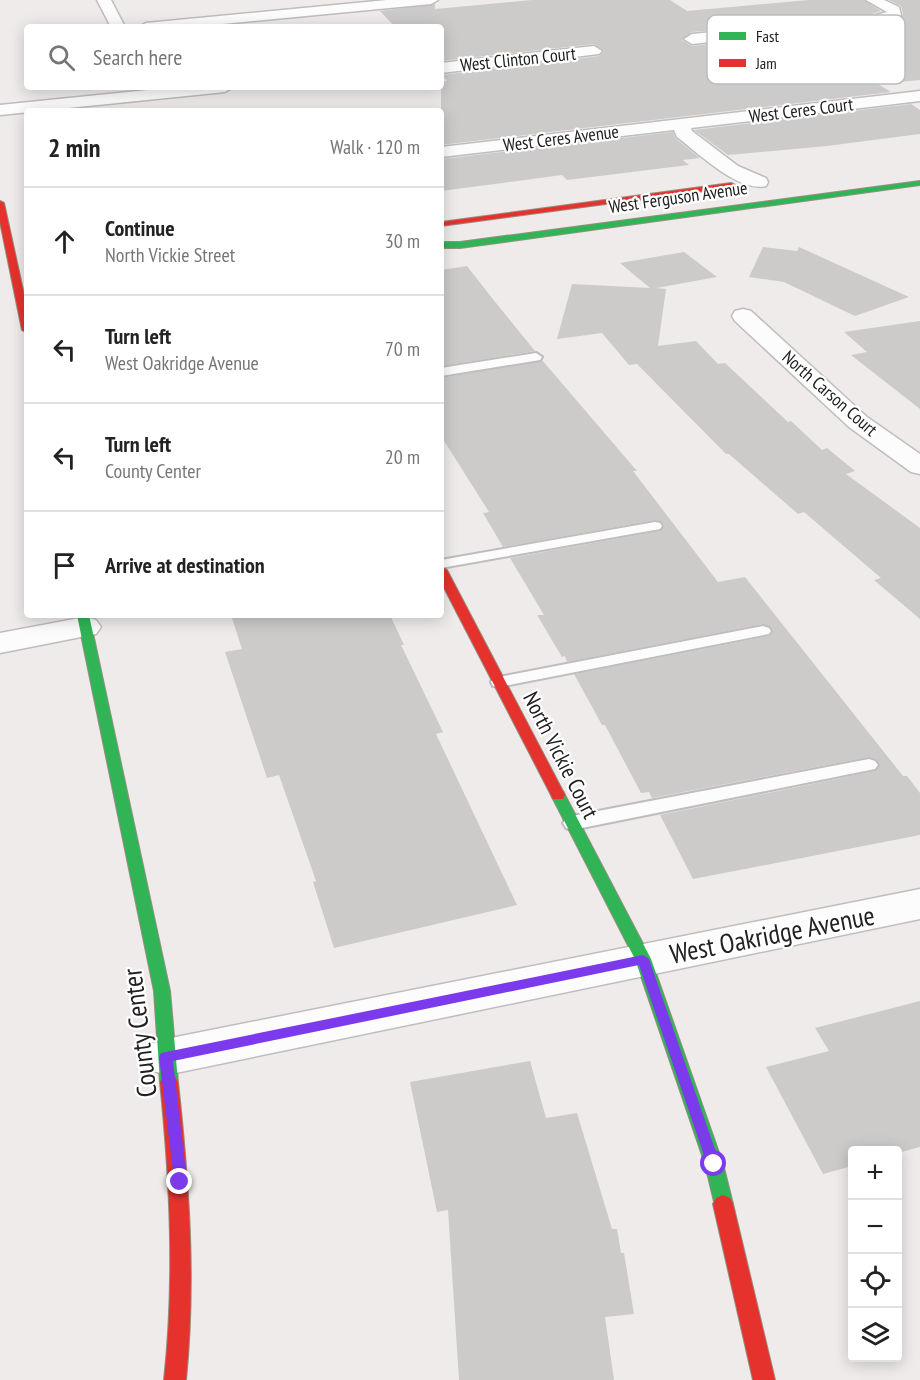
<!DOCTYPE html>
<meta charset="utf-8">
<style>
:root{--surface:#fff;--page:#f2f2f2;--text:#222;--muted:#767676;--line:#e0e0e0}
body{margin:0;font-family:"PT Sans Narrow",sans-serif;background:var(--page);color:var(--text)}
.controls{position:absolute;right:18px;bottom:18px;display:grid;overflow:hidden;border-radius:6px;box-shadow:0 3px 15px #0003}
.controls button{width:54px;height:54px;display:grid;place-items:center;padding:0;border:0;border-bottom:2px solid var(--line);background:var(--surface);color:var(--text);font:30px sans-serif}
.stop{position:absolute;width:18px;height:18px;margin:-14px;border:4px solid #7c3aed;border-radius:50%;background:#fff}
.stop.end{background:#7c3aed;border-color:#fff;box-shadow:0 2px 6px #0008}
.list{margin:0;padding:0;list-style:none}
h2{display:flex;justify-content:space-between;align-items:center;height:78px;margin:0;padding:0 24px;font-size:26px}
h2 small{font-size:20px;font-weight:400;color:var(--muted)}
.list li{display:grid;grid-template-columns:39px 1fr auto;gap:18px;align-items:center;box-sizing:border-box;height:108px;padding:0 24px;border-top:2px solid var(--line)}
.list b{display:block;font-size:22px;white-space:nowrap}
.list p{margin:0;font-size:20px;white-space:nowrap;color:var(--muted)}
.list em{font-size:20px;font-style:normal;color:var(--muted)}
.icon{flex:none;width:33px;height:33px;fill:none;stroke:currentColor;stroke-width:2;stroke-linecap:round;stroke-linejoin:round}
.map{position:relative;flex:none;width:920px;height:1380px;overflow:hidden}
.search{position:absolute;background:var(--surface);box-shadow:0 3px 15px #0003;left:24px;top:24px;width:420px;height:66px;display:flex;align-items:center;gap:15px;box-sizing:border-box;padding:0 21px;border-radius:6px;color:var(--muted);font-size:22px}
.panel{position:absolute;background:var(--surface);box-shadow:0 3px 15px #0003;left:24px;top:108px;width:420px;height:510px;border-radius:6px}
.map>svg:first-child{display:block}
.building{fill:#cdcaca}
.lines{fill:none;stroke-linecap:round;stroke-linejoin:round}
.lane-casing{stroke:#bfbdbd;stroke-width:4}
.street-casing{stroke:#bfbdbd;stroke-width:3}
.fast-casing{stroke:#988f83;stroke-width:2}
.jam-casing{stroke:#988f83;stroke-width:2}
.lane{fill:#fcfcfc;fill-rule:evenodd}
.street{fill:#fcfcfc;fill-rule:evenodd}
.fast{fill:#30b455;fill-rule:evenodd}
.jam{fill:#e5322d;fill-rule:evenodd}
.route{fill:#7c3aed}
.labels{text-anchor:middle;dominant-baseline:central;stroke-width:4.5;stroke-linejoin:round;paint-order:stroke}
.far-street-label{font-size:18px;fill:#212121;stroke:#fff}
.street-label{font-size:22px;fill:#212121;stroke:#fff}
.near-street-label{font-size:27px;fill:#212121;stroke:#fff}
.key{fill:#fff;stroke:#bcbcbc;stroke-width:1.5}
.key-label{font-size:16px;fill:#212121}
</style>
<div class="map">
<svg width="920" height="1380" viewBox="0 0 920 1380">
<rect width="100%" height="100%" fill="#eeebea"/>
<path class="building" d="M532,0H670L687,11L809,0H864L881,11L869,15L692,32L682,40L692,46L870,27L901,19L903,14L901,6L889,0H920V80L878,84L891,92L441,145V82L447,81L442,75L599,56L604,51L594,44L441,61V27H395L380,11L435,4V9Z
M911,104L920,110V134L827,146L728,155L694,130Z
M673,132L676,139L700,158L683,160L689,165L567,180L562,175L441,191V159Z
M763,247L797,251L799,247L909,297L855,316L784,282L749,277Z
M684,252L717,277L656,288L666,289L658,346L696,341L718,364L725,363L788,422L791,421L822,450L827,448L855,471L846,474L920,528V619L874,580L881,578L804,512L798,514L729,454H726L637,364L629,365L602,333L557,339L572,284L650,288L620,263Z
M467,266L492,298L535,351L441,366V270Z
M920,321V409L851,355L867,352L844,332Z
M542,360L637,471H633L718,582L745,577L903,776H907L920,793V835L693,879L660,815L875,771L880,765L876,759L869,757L652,798L649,792L641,793L605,725H602L574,674L769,636L773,630L763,624L567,662L565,656L562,657L537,615H544L510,558L660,531L664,525L660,521L655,520L503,547L483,513L489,512L441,436V378Z
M231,615H390L404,645H401L443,732L436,734L517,905L334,948L313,882L316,881L279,775L267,778L225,652L242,649Z
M920,1001V1147L897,1153V1150H852V1166L823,1174L766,1067L829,1051L815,1028Z
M530,1061L546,1118L577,1113L612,1229H617L621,1253H624L634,1314L605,1317L614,1380H459L448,1210L437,1212L410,1082Z"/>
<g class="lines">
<g class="lane-casing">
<path id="lane" d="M536,353L542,357L540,360L441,376V368Z
M655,522L660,523L662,526L660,529L441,568V560Z
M763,626L769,628L771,631L769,634L499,687L493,686L491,682L493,678L499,677Z
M869,759L875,761L878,765L875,769L572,830L566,828L563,823L566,818L572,816Z"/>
</g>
<g class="street-casing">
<path id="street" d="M97,0H111L125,27H111Z
M387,0H438L431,4L192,27H139L146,23Z
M866,0H884L899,7L901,15L899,18L869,25L692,44L684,39L692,34L869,17L887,12Z
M594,46L602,51L599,54L441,73V63Z
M177,87H233L225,92L0,115V105Z
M920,91V101L691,128L692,131L738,166L766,178L768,182L766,186C739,193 697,152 677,137L674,130L441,157V147Z
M743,309L751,311L867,417L920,454V474L911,472L849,427L735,321L732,316L735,311Z
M85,617L96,620L101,627L96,634L0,653V633Z
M920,889V919L166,1075L151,1070L144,1057L151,1044L166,1039Z"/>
</g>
<g class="fast-casing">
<path id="fast" d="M920,181V185L460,248H441V242H460Z
M77,615H89L170,991L178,1082L175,1087L169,1090L163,1087L160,1082L154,991Z
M558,790L563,791L565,795L651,959L723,1164L733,1204L730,1210L723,1213L716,1210L705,1164L635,959L551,795L553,791Z"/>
</g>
<g class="jam-casing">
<path id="jam" d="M731,183L735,185L734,187L441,226V222Z
M0,201L4,203L27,308V333L22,330L0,222Z
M441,566L447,570L565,795L563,799H553L551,795L441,582Z
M169,1074L175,1077L178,1082C189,1182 196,1280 186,1380H164C175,1280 170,1182 160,1082L163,1077Z
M723,1195L730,1198L733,1204L775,1380H753L713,1204L716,1198Z"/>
</g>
<use href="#lane" class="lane"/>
<use href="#street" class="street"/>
<use href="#fast" class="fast"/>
<use href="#jam" class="jam"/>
</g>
<path class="route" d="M643,955L649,959L720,1164L718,1168H709L707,1164L639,965L173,1061L187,1182L185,1187L180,1189L175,1187L159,1057L161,1053Z"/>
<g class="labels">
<g class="far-street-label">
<text transform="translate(518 59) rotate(-6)">West Clinton Court</text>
<text transform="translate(801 110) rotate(-7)">West Ceres Court</text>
<text transform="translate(561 138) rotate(-7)">West Ceres Avenue</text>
<text transform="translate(678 197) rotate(-8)">West Ferguson Avenue</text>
<text transform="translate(830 393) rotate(41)">North Carson Court</text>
</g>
<g class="street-label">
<text transform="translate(561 755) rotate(63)">North Vickie Court</text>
</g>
<g class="near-street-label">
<text transform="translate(772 934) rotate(-11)">West Oakridge Avenue</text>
<text transform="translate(139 1033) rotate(-97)">County Center</text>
</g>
</g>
<rect x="707" y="15" width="198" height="69" rx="9" class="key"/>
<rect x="719" y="32" width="27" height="8" fill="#30b455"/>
<rect x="719" y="59" width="27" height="8" fill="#e5322d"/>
<g class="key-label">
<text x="756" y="42">Fast</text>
<text x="756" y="69">Jam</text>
</g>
</svg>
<div class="controls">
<button>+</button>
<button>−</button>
<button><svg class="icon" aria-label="locate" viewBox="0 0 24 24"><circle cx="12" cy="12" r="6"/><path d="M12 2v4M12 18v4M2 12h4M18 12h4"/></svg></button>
<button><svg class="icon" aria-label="layers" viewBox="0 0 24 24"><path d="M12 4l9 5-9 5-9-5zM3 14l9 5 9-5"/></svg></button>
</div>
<div class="stop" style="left:714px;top:1164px"></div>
<div class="stop end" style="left:180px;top:1182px"></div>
<div class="search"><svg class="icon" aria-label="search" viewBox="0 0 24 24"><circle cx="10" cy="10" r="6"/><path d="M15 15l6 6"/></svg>Search here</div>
<section class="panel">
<h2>2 min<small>Walk · 120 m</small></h2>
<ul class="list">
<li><svg class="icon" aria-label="ahead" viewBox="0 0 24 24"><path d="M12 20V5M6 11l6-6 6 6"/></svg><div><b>Continue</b><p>North Vickie Street</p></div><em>30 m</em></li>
<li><svg class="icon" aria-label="left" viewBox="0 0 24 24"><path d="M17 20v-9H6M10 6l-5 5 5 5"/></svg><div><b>Turn left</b><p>West Oakridge Avenue</p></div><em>70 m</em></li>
<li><svg class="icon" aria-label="left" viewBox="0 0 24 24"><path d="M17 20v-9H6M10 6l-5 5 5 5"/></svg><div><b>Turn left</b><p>County Center</p></div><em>20 m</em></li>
<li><svg class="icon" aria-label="arrive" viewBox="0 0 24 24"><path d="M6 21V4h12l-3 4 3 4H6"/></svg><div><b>Arrive at destination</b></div></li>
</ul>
</section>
</div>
